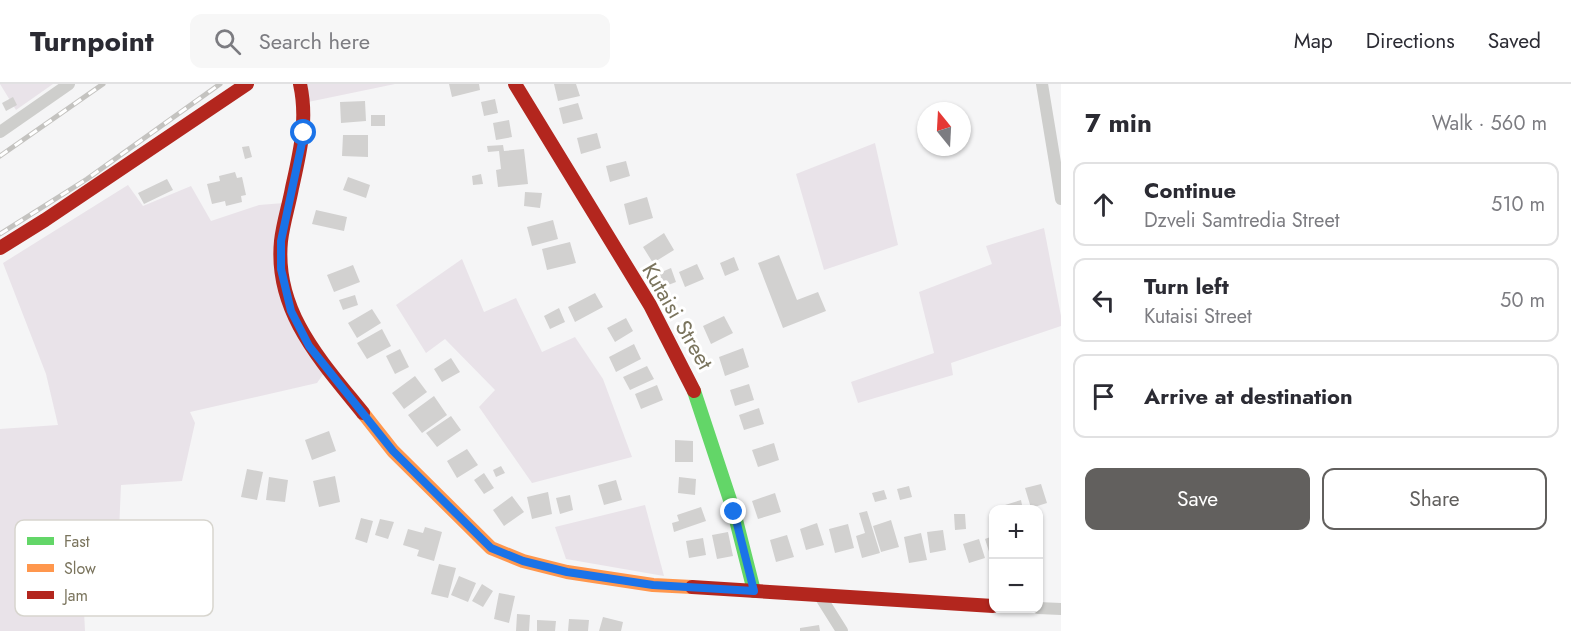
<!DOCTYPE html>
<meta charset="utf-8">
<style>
:root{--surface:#fff;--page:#f7f7f7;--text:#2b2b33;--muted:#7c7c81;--line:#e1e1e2;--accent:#62605e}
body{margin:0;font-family:Jost,sans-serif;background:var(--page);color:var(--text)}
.controls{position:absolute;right:18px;bottom:18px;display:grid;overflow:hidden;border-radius:12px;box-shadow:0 2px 4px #0004}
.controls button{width:54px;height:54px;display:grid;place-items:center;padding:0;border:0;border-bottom:2px solid var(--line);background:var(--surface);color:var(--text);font:30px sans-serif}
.compass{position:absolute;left:917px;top:18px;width:54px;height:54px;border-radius:50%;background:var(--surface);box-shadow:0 2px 4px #0004;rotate:342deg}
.stop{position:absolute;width:18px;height:18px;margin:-14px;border:4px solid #1a73e8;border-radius:50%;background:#fff}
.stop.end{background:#1a73e8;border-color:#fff;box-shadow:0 2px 6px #0008}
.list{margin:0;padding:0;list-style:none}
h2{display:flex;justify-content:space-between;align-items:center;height:78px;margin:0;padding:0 24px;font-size:26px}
h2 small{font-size:20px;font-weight:400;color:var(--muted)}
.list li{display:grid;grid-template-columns:39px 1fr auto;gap:18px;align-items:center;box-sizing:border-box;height:84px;margin:0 12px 12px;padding:0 12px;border:2px solid var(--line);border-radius:12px}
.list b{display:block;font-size:22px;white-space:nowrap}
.list p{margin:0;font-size:20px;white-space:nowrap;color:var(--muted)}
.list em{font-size:20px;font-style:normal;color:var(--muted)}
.actions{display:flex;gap:12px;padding:18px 24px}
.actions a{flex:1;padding:14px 0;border:2px solid var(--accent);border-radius:12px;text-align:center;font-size:21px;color:var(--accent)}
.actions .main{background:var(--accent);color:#fff}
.icon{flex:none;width:33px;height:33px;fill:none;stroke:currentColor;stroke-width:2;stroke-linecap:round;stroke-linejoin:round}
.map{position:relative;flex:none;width:1061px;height:547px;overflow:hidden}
header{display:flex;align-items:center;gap:36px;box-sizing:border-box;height:84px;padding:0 30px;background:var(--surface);border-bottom:2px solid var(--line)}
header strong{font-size:28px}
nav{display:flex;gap:33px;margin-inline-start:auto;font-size:21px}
.search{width:420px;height:54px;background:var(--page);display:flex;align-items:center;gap:15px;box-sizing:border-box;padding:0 21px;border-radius:12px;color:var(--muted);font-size:22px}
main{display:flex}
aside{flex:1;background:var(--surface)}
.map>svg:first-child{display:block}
.green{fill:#e9e3e9}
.building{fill:#d2d1d0}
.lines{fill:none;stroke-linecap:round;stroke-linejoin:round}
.street{stroke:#cececc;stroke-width:12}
.fast{stroke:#63d668;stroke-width:14}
.slow{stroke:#ff974d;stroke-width:14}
.jam{stroke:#b3261e;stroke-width:14}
.rail-casing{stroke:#c4c3c0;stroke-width:5}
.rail{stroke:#fff;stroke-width:3;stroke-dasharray:9;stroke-linecap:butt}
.route{stroke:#1a73e8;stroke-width:8}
.labels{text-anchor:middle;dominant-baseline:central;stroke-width:6;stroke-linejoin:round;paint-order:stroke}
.street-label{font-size:22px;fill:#7a745d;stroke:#fff}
.key{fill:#fff;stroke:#d7d5ce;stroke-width:1.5}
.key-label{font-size:16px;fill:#7a745d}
</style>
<header>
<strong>Turnpoint</strong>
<div class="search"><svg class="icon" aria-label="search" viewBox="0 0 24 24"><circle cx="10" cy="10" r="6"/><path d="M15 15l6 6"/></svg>Search here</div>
<nav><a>Map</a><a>Directions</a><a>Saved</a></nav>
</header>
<main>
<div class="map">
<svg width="1061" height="547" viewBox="0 0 1061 547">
<rect width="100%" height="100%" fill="#f5f5f6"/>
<path class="green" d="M0,0H53L16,26Z
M307,0H395L308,18Z
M875,59L898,161L824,186L796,90Z
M128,101L143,122L191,102L211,137L259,121L284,119L276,195L324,289L317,299L190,328L195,339L182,397L121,401L119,447L51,456L55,511L83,507L85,547H0V345L58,341L46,290L3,179Z
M1044,144L1061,232V242L951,279L953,291L858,319L851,298L934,269L919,208L992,180L986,162Z
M462,175L484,228L516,214L542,268L575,253L603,295L632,373L532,399L479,323L495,306L445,255L426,269L396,221Z
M645,421L664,492L566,475L555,443Z"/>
<path class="building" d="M449,0H479L480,6L452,13Z
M554,0H576L580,12L558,17Z
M13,13L17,21L6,27L2,19Z
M495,15L498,29L484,32L481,18Z
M365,17L366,37L341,39L340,18Z
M578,19L583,35L563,40L559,24Z
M371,31H385V42H371Z
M509,36L512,53L496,56L493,39Z
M597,49L601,64L581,70L577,54Z
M343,51H368V73L342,72Z
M503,61L504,67L524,65L528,100L498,103L496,86L501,85L499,67L488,68L487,62Z
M249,62L252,73L245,75L242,63Z
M626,77L630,92L610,98L606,82Z
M235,88L237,94L242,93L246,111L241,112L242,118L226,122L225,117L212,120L207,100L220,97L219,92Z
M481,90L483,100L473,101L472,92Z
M348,93L370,101L366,114L343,106Z
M167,95L173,106L144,120L138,109Z
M525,108L542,109L540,124L524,122Z
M647,113L653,134L629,141L624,120Z
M316,126L347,133L344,147L312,140Z
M553,136L558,155L532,162L527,143Z
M664,149L674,166L653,179L643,163Z
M570,158L576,179L547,186L542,165Z
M779,171L797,216L818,208L826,227L783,244L758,179Z
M734,173L739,186L725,192L720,179Z
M697,180L704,195L685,203L679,188Z
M353,181L360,198L334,208L327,191Z
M671,184L676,198L663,203L657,190Z
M595,209L603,223L575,238L568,223Z
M355,211L358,221L343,226L339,216Z
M559,224L565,238L550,245L544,232Z
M372,225L381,239L357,254L348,239Z
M724,232L733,249L711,260L703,242Z
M626,234L633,247L615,258L607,244Z
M382,245L391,262L367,275L357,259Z
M634,260L641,275L616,288L609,273Z
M743,264L749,283L725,292L719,273Z
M400,265L409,283L395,290L386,272Z
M451,274L460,288L442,298L434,285Z
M647,282L654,295L630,306L623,293Z
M415,292L427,308L404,325L392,309Z
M749,300L754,316L735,322L730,306Z
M657,301L663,316L641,325L635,310Z
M434,312L447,331L422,349L408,331Z
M759,324L764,340L744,346L739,331Z
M451,332L461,346L437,363L426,349Z
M329,347L336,367L312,376L305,356Z
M675,356L693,357V378H675Z
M774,359L779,376L758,383L752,366Z
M467,365L478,381L457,394L447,377Z
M501,382L505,389L496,393L493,386Z
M247,385L263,388L257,416L241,413Z
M484,389L494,404L484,410L474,396Z
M335,392L340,418L319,423L313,397Z
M269,393L288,396L285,418L266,416Z
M679,393L696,395L695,411L678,409Z
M616,396L622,416L604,421L598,401Z
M1041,400L1047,419L1031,424L1025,404Z
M909,402L912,413L900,416L897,405Z
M884,406L887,415L875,418L872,409Z
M548,408L552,430L532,435L527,413Z
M775,409L781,428L758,435L752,417Z
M570,411L573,426L560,430L556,414Z
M512,412L524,428L504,442L493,426Z
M1021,416L1023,426H1006L1005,421Z
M701,423L706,437L674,448L672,439L679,437L677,431Z
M867,427L880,469L862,474L856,452L865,449L859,429Z
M954,430H965L966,445L955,446Z
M361,434L373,437L367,459L355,455Z
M380,435L394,438L388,455L375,451Z
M891,436L899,463L881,468L873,442Z
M817,439L824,461L806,466L800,445Z
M848,440L854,464L835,469L829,445Z
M425,443L442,448L434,477L417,472L419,466L403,461L408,445L423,449Z
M943,446L946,466L930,469L927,448Z
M728,448L733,472L717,475L712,451Z
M921,449L927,476L909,479L904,453Z
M787,451L794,473L776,478L770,456Z
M993,452V474H991L985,455Z
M703,454L706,471L689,474L686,457Z
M979,455L985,474L969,479L963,460Z
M439,480L456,484L448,514L431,510Z
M459,492L476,499L468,518L451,511Z
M482,500L493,507L483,523L472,517Z
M499,509L515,512L509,539L494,535Z
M517,530L530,531L529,547H516Z
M603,533L623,538L621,547H599Z
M569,535L589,536L588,547H568Z
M537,536L556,537L555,547H537Z
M819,541L820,547H800V544Z"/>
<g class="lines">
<path class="street" d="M1042,0L1061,115
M0,48L69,0
M820,512L842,547
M1038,524L1061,525"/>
<path class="fast" d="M694,307L734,428L754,507"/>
<path class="slow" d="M363,329L393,367L491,464L523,477L567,488L653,501L692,503"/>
<path class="jam" d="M300,0C308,36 300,68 292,104C289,121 283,139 281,157C274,228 322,278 363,329
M515,0L650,221L694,307
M0,164L45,136L247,0
M692,503L993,522"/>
<g class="rail-casing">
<path id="rail" d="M0,72L103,0
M0,150L87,95L220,0"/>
</g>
<use href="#rail" class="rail"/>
</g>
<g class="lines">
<path class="route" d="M304,49L281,157V185L291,227L309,262L393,367L491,464L523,477L567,488L653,501L754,507L734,428"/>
</g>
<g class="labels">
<g class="street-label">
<text transform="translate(678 232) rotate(60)">Kutaisi Street</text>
</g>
</g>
<rect x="15" y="436" width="198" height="96" rx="9" class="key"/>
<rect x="27" y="453" width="27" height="8" fill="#63d668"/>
<rect x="27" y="480" width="27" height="8" fill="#ff974d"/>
<rect x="27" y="507" width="27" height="8" fill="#b3261e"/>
<g class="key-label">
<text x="64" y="463">Fast</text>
<text x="64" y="490">Slow</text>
<text x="64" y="517">Jam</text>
</g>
</svg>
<div class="controls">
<button>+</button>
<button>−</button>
</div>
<svg class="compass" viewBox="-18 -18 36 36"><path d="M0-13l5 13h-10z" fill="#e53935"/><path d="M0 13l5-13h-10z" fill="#7c7c81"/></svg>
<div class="stop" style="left:304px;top:49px"></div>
<div class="stop end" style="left:734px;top:428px"></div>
</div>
<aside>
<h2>7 min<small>Walk · 560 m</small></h2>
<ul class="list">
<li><svg class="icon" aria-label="ahead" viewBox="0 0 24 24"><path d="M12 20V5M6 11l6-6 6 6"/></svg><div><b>Continue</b><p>Dzveli Samtredia Street</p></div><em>510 m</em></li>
<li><svg class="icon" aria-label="left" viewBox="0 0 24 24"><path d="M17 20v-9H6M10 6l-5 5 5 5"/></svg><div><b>Turn left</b><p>Kutaisi Street</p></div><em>50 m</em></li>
<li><svg class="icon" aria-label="arrive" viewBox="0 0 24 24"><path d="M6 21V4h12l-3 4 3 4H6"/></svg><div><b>Arrive at destination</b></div></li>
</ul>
<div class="actions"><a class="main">Save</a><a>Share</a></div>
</aside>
</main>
